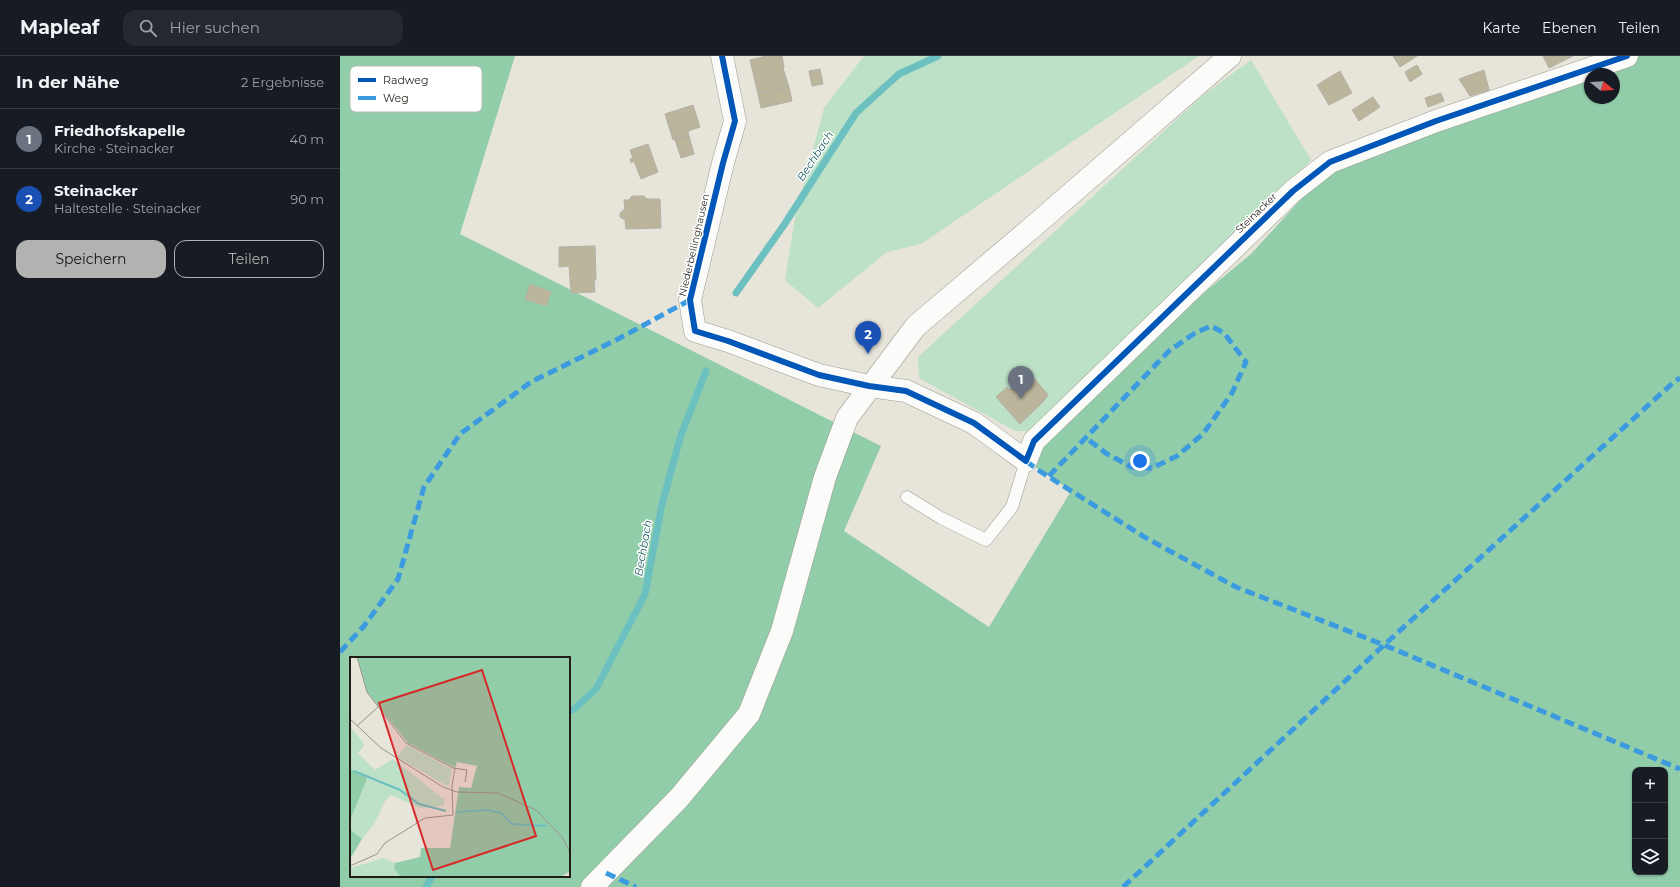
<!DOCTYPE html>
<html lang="de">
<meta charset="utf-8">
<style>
:root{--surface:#171b24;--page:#242831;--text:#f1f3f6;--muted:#9ea1a6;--line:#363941;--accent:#b2b2b0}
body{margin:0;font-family:Montserrat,sans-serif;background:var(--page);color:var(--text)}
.controls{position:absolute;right:12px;bottom:12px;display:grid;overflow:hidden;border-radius:8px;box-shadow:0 1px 3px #0004}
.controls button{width:36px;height:36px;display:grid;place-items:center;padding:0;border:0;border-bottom:1px solid var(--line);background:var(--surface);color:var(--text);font:20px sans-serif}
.compass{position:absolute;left:1244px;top:12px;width:36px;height:36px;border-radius:50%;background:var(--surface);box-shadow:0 1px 3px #0004;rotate:108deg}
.you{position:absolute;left:800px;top:405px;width:14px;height:14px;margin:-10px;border:3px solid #fff;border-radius:50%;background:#1a73e8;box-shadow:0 0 0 6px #1a73e833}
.badge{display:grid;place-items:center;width:26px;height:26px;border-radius:50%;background:var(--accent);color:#fff;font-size:13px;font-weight:700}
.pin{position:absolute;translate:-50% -33px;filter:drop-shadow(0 1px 2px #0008)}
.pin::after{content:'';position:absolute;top:21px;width:14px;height:12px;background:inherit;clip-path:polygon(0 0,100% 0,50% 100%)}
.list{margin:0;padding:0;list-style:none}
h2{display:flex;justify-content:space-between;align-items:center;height:52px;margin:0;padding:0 16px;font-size:17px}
h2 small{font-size:13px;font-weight:400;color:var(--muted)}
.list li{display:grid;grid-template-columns:26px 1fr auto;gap:12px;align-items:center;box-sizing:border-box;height:60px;padding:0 16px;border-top:1px solid var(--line)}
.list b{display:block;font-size:15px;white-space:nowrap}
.list p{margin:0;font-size:13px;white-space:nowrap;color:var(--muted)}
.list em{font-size:13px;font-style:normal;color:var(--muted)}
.actions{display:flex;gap:8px;padding:12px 16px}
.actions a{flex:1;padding:9px 0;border:1px solid var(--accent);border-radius:12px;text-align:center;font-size:14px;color:var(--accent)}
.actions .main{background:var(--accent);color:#111}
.icon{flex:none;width:22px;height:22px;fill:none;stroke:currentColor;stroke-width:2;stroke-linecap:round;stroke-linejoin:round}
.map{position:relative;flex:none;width:1340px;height:831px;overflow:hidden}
header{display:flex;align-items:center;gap:24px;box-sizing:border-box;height:56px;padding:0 20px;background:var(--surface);border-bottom:1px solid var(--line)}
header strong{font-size:19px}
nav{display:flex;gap:22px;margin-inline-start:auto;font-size:14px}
.search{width:280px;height:36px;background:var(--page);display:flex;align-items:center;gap:10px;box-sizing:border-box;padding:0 14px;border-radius:12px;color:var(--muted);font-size:15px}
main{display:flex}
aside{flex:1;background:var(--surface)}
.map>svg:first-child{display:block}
.green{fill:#bde1c7}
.forest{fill:#92cdaa;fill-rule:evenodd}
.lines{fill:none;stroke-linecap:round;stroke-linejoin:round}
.stream{stroke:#6cc0bf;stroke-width:7}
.building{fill:#bbb59b;stroke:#b3b0a8}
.service-casing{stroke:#9c9a91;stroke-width:13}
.minor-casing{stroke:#9c9a91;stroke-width:23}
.secondary-casing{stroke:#9c9a91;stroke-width:23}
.service{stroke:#fbfbf9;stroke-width:12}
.minor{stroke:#fbfbf9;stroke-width:22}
.secondary{stroke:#fbfbf9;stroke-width:22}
.quiet{stroke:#3c9bdf;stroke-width:5;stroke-dasharray:10 5;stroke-linecap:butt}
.cycleway-casing{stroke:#fff;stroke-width:8}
.cycleway{stroke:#0057b8;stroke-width:6}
.labels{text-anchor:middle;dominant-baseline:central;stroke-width:3;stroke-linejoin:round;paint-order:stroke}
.street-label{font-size:10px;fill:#201e17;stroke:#fff}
.water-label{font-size:11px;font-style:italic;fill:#1f5f62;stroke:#fff}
.inset-river{fill:none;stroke:#6cc0bf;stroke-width:2}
.inset-road{fill:none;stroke:#97958c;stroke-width:1}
.view{fill:#d62828;fill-opacity:0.15;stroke:#d62828;stroke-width:2}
.inset-edge{fill:none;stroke:#201e17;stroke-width:2}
.key{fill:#fff;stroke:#bcbcb9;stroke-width:1}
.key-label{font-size:11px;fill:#201e17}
</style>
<header>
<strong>Mapleaf</strong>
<div class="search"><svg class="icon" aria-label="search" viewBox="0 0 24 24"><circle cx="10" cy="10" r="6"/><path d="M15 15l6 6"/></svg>Hier suchen</div>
<nav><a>Karte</a><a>Ebenen</a><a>Teilen</a></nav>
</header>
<main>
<aside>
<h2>In der Nähe<small>2 Ergebnisse</small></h2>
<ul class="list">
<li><span class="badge" style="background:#6b7280">1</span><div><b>Friedhofskapelle</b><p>Kirche · Steinacker</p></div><em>40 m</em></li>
<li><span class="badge" style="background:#1a4fb4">2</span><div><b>Steinacker</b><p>Haltestelle · Steinacker</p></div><em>90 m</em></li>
</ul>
<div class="actions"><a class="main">Speichern</a><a>Teilen</a></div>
</aside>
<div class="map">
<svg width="1340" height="831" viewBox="0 0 1340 831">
<rect width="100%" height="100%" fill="#e7e4da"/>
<path class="green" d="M524,0H859L581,188L547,196L478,252L445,224L455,162L484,52Z
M911,4L971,104L910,168L688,375H675L579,322L578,301L861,41Z"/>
<path class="forest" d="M0,0H175L120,178L541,390L504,475L649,571L731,435L686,405L750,331L911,198L982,120L1287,0H1340V831H0ZM1250,18H1274V42H1250ZM11,602H229V820H11ZM1295,714H1325V816H1295Z"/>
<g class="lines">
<path class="stream" d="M396,237L444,169L516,57L559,18L598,0
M229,655L234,653L256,633L305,538L322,448L341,379L366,315
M86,831L92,820"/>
</g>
<path class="building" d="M426,0H442L444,11L443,12L449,31L418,38L410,4Z
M1053,0H1077L1060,11Z
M1203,0H1233L1209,12Z
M1077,9L1082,18L1070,26L1065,16Z
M480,13L483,28L472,30L469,15Z
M1144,14L1149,34L1130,40L1119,23Z
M1000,15L1012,37L989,49L977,29Z
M449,31L452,45L421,52L418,38Z
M1101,37L1104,45L1088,51L1085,42Z
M1033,41L1040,51L1019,65L1012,54Z
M353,49L360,71L348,75L349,80L333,84L325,58Z
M349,80L354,98L341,102L335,84Z
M308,88L318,116L301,123L294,105L291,107L290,103L293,102L290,94Z
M292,140H304L307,143H320L321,172L286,173L285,164L280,161V157L285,153L284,144H289Z
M255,190L256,224H254L255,236L231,237L229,210L219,211V191Z
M190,228L211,236L206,250L185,243Z
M689,316L708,339L703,346L680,368L656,341L667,331L669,334Z"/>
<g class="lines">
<g class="service-casing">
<path id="service" d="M567,441L601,462L646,484L672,451L686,405"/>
</g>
<g class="minor-casing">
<path id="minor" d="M382,0L395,65L383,107L350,244L355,275L388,285L479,319L529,330L566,335L634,367L686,405L694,385L953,135L990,106L1096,65L1287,0"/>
</g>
<g class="secondary-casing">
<path id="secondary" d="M252,831L339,742L409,658L442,575L485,421L507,362L576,270L695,169L890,0"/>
</g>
<use href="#service" class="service"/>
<use href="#minor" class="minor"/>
<use href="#secondary" class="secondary"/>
<path class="quiet" d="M686,405L698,414L806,482L896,531L1044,589L1340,713
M709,420L829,295L855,277L871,270L884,277L906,306L892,337L863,378L837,400L812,412L792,411L767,398L745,381
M0,596L24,570L58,523L84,431L120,378L191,326L278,283L350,244
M266,817L296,831
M783,831L1044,589L1335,325L1340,322"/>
<g class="cycleway-casing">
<path id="cycleway" d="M382,0L395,65L383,107L350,244L355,275L388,285L479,319L529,330L566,335L634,367L686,405L694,385L953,135L990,106L1096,65L1287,0"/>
</g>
<use href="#cycleway" class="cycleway"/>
</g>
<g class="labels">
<g class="street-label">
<text transform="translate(916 157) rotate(-44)">Steinacker</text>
<text transform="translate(354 189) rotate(-77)">Niederbellinghausen</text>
</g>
<g class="water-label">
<text transform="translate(475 100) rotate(-57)">Bechbach</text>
<text transform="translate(303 492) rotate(-80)">Bechbach</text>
</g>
</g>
<g transform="translate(10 601)">
<rect width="220" height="220" fill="#e7e4da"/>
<path d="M0,70L13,85L14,89L8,96L25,113L43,102L95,143L93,149L70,151L41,138L35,144L24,167L12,182L0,172V164L18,119L0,112ZM57,88L102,112L99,128L97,129L47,100ZM34,201L45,206L44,211L52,220H0V211Z" fill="#bde1c7"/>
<path d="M7,0H220V214L211,220H52L49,218L44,211L45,206L70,200L71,191H100L109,130L121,131L127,109L107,105L105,111L58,86L17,35ZM0,112L18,119L0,164ZM0,172L12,182L0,202Z" fill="#92cdaa"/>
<path class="inset-river" d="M4,114L50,133L69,147L96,154M107,155L137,153L151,156L162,167L196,169"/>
<path class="inset-road" d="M7,0L17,35L56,86L103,111L117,113L115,125M0,62L31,91L93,130L107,135L148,136L186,153L212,180L220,195M7,69L28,50M0,209L27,197L35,186L75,161L103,158L102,129L105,111"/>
<path class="view" d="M132,13L186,179L83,213L29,46Z"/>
<rect width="220" height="220" class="inset-edge"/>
</g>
<rect x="10" y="10" width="132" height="46" rx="6" class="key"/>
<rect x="18" y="22" width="18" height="4" fill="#0057b8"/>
<rect x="18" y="40" width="18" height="4" fill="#3c9bdf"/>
<g class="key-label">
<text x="43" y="28">Radweg</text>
<text x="43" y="46">Weg</text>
</g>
</svg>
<div class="controls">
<button>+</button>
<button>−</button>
<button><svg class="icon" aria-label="layers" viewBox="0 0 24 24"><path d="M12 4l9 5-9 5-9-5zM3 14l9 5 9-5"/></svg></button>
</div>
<svg class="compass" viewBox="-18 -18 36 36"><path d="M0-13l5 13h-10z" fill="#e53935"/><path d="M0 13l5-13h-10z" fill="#9ea1a6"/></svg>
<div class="you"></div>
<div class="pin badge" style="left:681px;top:343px;background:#6b7280">1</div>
<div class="pin badge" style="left:528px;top:298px;background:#1a4fb4">2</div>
</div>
</main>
